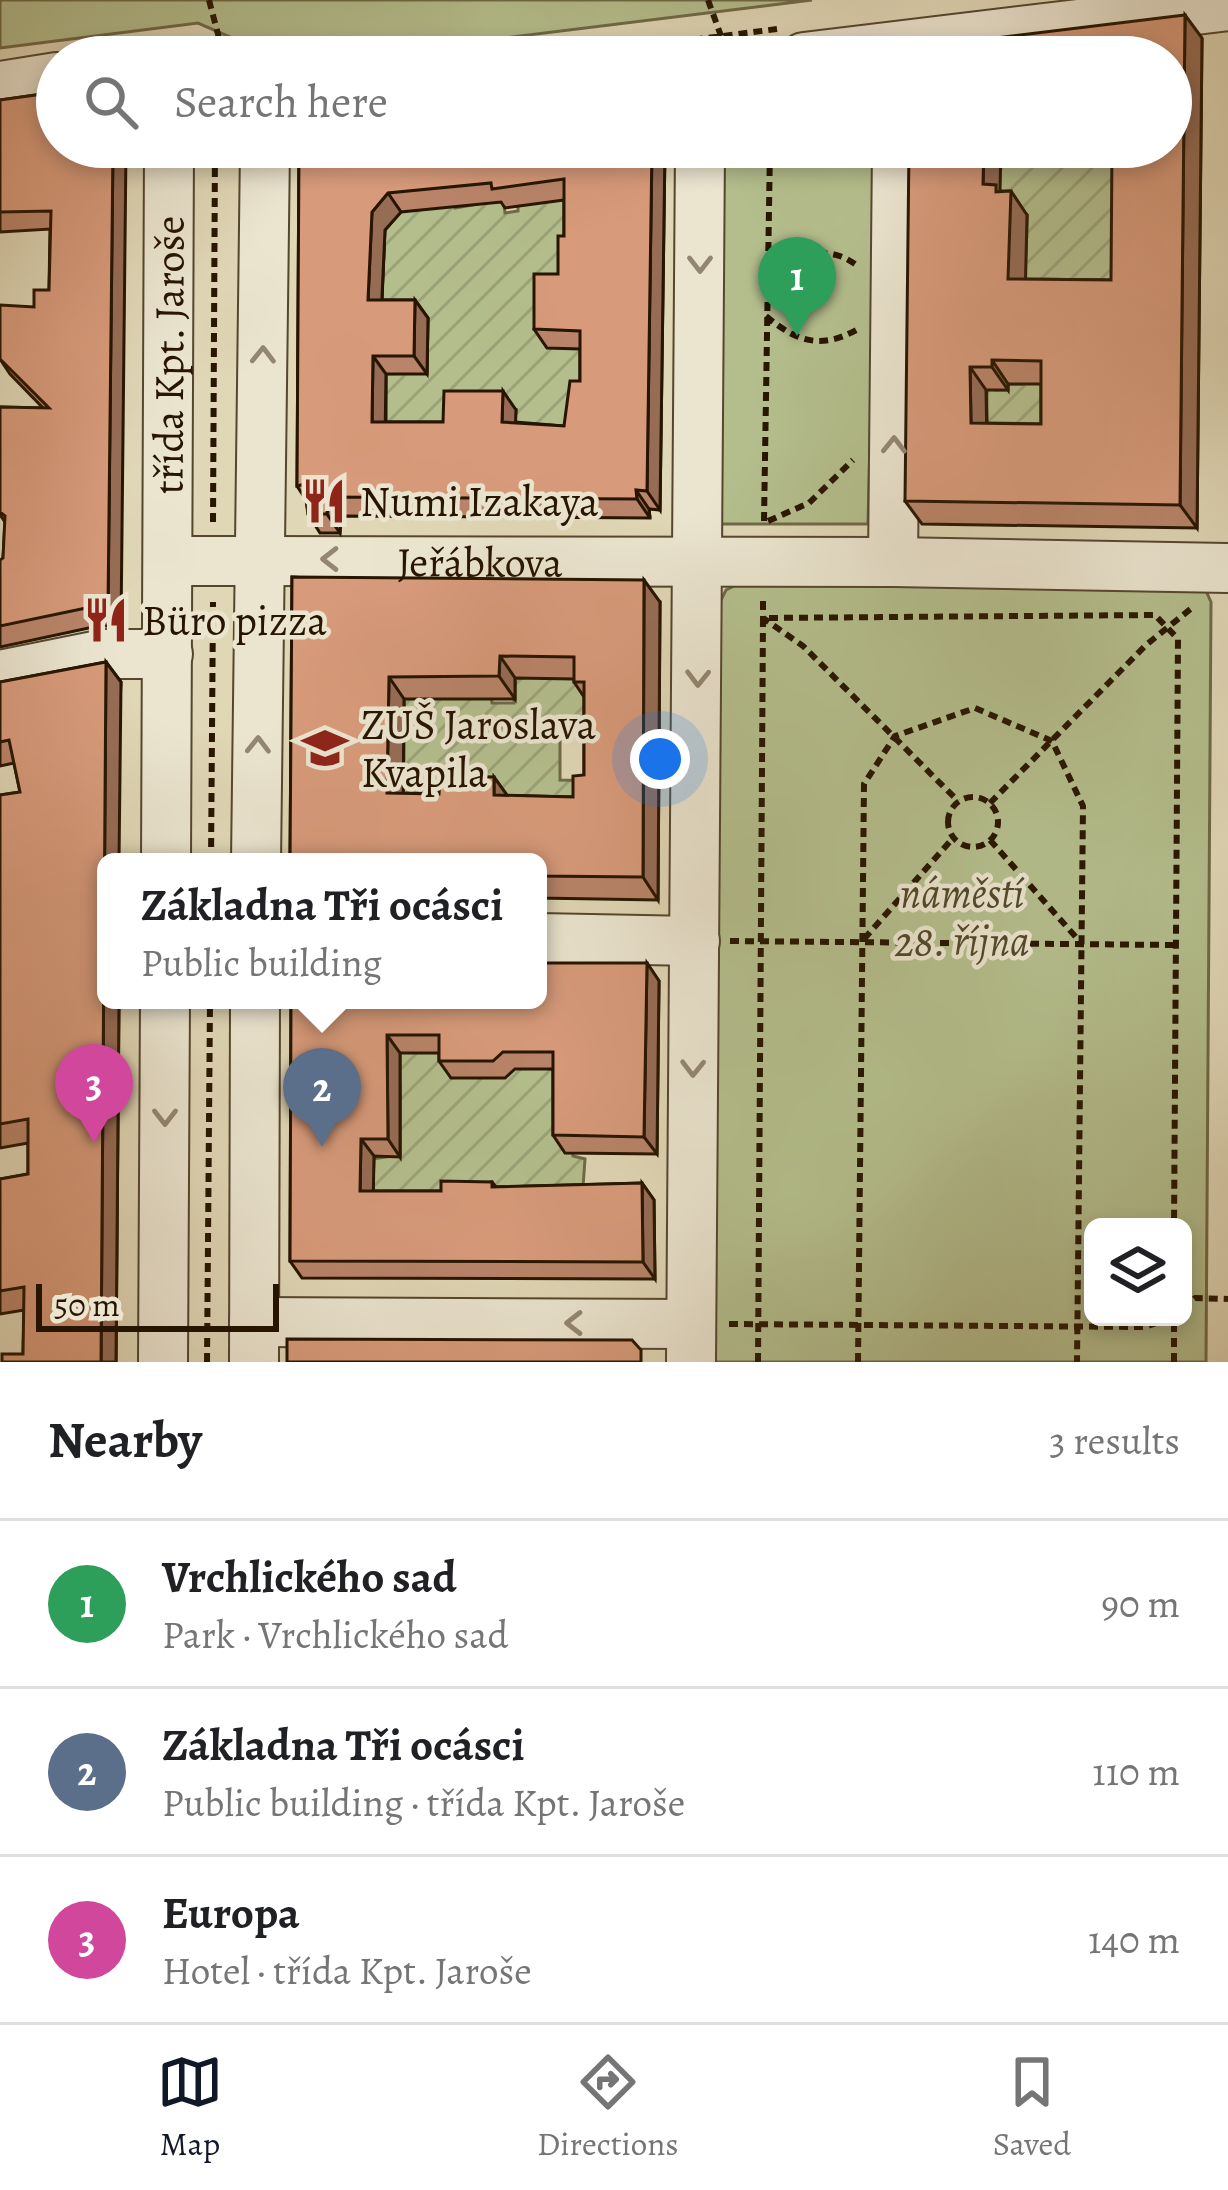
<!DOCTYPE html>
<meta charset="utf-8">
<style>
:root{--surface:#fff;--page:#f6f6f6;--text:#202124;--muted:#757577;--line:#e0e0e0;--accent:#111827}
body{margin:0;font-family:Alegreya,serif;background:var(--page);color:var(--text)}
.controls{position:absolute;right:36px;bottom:36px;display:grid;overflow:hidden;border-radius:18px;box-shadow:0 6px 18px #0003}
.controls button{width:108px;height:108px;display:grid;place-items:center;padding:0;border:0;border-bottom:3px solid var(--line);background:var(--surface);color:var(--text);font:60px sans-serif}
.scale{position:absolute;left:36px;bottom:30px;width:243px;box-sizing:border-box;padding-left:12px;border:6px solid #271500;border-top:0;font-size:33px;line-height:42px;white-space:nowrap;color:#271500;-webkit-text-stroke:9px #ebe5d0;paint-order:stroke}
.you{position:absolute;left:660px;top:759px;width:42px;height:42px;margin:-30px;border:9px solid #fff;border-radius:50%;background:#1a73e8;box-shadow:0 0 0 18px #1a73e833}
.badge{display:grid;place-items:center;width:78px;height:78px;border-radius:50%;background:var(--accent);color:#fff;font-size:39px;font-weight:700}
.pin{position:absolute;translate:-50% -99px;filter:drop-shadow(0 3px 6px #0008)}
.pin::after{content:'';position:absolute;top:63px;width:42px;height:36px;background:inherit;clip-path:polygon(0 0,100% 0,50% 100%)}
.popup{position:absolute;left:97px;top:853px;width:450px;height:156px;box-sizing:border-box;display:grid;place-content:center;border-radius:18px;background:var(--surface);filter:drop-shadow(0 3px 9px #0005);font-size:39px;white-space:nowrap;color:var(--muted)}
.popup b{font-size:45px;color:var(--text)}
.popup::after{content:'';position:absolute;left:50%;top:100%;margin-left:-24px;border:24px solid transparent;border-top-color:var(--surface)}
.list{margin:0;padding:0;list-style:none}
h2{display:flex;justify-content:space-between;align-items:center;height:156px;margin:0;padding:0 48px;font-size:51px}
h2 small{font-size:39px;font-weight:400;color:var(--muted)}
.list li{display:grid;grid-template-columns:78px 1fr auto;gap:36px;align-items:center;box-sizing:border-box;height:168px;padding:0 48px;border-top:3px solid var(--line)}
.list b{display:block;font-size:45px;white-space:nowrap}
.list p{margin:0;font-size:39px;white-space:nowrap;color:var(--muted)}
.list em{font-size:39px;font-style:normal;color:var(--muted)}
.icon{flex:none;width:66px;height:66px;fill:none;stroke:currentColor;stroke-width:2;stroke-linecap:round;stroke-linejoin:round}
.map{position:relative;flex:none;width:1228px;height:1362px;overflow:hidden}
.search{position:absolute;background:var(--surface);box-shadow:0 6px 18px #0003;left:36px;right:36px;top:36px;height:132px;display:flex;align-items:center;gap:30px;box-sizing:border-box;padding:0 42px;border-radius:66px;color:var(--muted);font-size:45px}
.sheet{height:660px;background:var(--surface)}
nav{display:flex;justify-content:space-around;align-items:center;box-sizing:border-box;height:168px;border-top:3px solid var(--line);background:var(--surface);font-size:33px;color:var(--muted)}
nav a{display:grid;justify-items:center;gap:6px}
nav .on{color:var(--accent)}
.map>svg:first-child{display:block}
.park{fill:#b4be8d;stroke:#6e6a46;stroke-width:3;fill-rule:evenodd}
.garden{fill:url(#garden-furrows);stroke:#6e6a46;stroke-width:3}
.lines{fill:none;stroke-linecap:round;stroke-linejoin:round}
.minor-casing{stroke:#55462e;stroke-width:52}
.path{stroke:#271500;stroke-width:6;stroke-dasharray:9 6;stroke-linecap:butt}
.minor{stroke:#ebe5d0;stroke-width:48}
.wall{fill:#b98469;stroke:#271500;stroke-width:3;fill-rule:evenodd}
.shaded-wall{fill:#966c55;stroke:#271500;stroke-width:3}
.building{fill:#d79a7a;stroke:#271500;stroke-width:3;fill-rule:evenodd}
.oneway{stroke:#938772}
.labels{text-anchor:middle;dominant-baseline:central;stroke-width:9;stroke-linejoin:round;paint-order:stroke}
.street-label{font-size:42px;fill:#271500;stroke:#ebe5d0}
.poi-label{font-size:42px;fill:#271500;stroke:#ebe5d0;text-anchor:start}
.park-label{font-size:42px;font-style:italic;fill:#51482a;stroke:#ebe5d0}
</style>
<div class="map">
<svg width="1228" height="1362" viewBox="0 0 1228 1362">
<defs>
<pattern id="garden-furrows" width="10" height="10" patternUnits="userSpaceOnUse" patternTransform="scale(3)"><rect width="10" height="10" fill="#b4be8d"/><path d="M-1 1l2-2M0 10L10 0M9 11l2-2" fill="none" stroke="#9ba278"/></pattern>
</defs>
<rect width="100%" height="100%" fill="#e0d7b6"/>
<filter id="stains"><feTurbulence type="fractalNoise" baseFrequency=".00167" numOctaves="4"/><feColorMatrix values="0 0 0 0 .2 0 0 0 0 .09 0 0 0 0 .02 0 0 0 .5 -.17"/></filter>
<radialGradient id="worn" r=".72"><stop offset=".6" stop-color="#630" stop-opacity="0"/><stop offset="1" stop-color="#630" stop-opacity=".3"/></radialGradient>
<path class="park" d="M0,0H812L351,57H276L198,23L0,48Z
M723,147H877L868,524H720Z
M742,582L1206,591L1211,602L1206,1362H713L718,606L726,590ZM1093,1227H1183V1317H1093Z"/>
<path class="garden" d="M994,147H1122L1125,453L987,449V384L994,390H1007L1008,384H1023L1024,238L1027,237V215L999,208Z
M503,197L505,213L518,211V206L565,197L593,349L594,433L456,447L385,445L381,374L427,373L428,319H381L385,226L400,212L453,202L455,208L473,205L474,200Z
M515,671L590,679L600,719L560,720V780L600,781L599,798L434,827L381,774H404V721L377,700L491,695L492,703H514Z
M434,1050L509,1051L548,1069H564L573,1156L585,1159L582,1201L373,1200L372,1159L400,1155V1083L379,1053Z"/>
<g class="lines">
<g class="minor-casing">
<g id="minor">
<path d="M804,57L1228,6"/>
<path d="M0,86L57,77"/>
<path id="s1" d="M168,561L893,562L1228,568"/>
<path d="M893,562L897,147"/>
<path d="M0,675L104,654H168"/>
<path id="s2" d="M166,862L169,147"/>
<path d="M256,862L265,147"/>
<path d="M538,938L695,941"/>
<path d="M254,1322L691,1324"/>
<path d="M163,1362L165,1000"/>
<path d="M254,1362L255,1000"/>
<path d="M691,1362L700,147"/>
</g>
</g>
<path class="path" d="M209,0L224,57
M708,0L721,36
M87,49L109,47L161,57
M560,57L777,29
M841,147L856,168
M766,282C796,261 820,240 855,264
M766,316C797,342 821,350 858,329
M764,521L770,147
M768,521L809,503L853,460
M213,522L215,147
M763,601V618L803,646L958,801
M948 822a25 25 0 1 1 50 0a25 25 0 1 1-50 0Z
M990,803L1146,645L1193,607
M990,840L1082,944
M211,862L213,602
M864,939L953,838
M730,941L1176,945
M1183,1309L1195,1298L1228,1299
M729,1324L1145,1327L1173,1317
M207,1362L210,1000
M758,1362L763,618L1155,615L1178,639L1174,1227
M858,1362L864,784L895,736L975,708L1052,741L1083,806L1077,1362
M1174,1362V1317"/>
<use href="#minor" class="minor"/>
</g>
<path class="wall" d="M1202,38L1197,528L922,524L905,501L1000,191L1027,215L1025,279L1111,280ZM1008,384H1041V424L987,423L986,390H1008Z
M57,92L121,626H98L0,647V560L3,558L5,522L0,515V407L43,408L10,374L0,359L34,307L49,290L50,229L0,232V100Z
M299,147H665L660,510L649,509L650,518L341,516L340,533H320L308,514L306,500L297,486ZM564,200V236L558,274L534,329L547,348L580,349V381L564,426L515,422L516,410L443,422H386V374H427L428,318L415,300H382L385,230L401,212L501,202L505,208Z
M292,577L660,602L658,900L538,898V862H290ZM515,678L574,679V682L584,697V775L573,797L403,793L404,699H515Z
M106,662L121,682L106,1000H119L116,1362L23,1354L24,1310L0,1314V1179L28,1174V1143L0,1148V795L20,792L14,763L0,766V682Z
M647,963L659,981L657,1154L565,1153L553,1135V1069H515L505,1078H451L439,1061V1053H400V1157L374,1156L373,1191H441L492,1182L496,1187L642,1183L654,1200L655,1279L302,1278L290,1261L291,1000Z"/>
<path class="shaded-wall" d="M1185,15L1202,38L1197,528L1180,505Z
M113,147H126L121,626L108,607Z
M652,147H665L660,510L647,491Z
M984,147H1001L1000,191H1011L1027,215L1025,303L1008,279L983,184Z
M388,193L401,212L385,230L381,319L368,300L372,212Z
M415,300L428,318L427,374L414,356Z
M373,356L386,374L385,441L372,422Z
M992,360L1008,384V390L992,367Z
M970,367L986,390L987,446L971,423Z
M503,391L516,410L515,440L502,422Z
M636,490L649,509L650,518L637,499Z
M329,497L341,516L340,533L327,514Z
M644,580L660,602L658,900L643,877Z
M500,656L515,678V699L499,676Z
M106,662L121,682L119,862H106V1000H119L116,1362H101Z
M389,677L404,699L403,815L387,793Z
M494,777L510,799L494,795Z
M647,963L659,981L657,1154L644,1137Z
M387,1035L400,1053V1157L388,1139Z
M361,1139L374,1156L373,1208L360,1191Z
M642,1183L654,1200L655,1279L643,1262Z"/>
<path class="building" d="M1185,15L1180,505L905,501L909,147H984L983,184L996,185V192L1011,191L1008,279L1111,280L1112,147H1171V57H906V49ZM992,360L1041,361V424L971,423L970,367H992Z
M57,92V147H113L108,607L86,608L0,626V560L3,558L5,516L0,512V407L49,408L0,359V305L34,307V290H49L51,211L0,212V100Z
M299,147H652L647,491L636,490L637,499L329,497L327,514H308L305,484L297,486ZM564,179V236H558V274H534V329L580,331V381H570L564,426L502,422L503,391H444L443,422H372L373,356H414L415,300H368L372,212L388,193L491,183L492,189Z
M292,577L644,580L643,877L538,876V862H290ZM500,656L574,657V682H584V775L573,776V797L494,795V777L440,776L439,794L387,793L389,677L499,676Z
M106,662L101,1362H2V1354H23L24,1287L0,1291V1179L28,1174V1119L0,1124V795L20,792L9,740L0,742V682Z
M538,963H647L644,1137L553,1135V1052H503L493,1061H439V1035H387L388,1139H361L360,1191H441V1181L492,1182V1187L642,1183L643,1262L290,1261L291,1000H538Z
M287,1339L632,1340L641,1350V1362H287Z"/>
<defs><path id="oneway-chevron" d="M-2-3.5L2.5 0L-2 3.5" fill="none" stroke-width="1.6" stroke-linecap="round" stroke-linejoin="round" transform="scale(3)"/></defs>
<g class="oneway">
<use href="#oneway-chevron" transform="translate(700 264) rotate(90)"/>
<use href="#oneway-chevron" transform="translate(263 355) rotate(-89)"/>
<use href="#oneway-chevron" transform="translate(894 445) rotate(-89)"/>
<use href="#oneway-chevron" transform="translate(330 559) rotate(-180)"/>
<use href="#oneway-chevron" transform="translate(698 678) rotate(91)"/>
<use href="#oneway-chevron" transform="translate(258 745) rotate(-89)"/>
<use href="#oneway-chevron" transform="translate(693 1068) rotate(91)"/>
<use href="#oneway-chevron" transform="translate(165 1117) rotate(90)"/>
<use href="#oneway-chevron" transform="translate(574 1323) rotate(-180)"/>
</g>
<defs>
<g id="restaurant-bare" transform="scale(3.6)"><path d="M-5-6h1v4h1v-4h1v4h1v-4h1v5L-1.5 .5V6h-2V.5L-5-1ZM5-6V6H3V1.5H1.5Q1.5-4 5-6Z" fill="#8f2418" stroke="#ebe5d0" stroke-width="2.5" paint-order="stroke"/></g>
<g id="school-bare" transform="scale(3.6)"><path d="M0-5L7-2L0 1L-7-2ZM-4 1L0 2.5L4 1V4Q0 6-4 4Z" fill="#8f2418" stroke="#ebe5d0" stroke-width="2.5" paint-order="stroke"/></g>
</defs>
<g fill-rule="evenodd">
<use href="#restaurant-bare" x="324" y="501"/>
<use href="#restaurant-bare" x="106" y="620"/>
<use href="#school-bare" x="325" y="748"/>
</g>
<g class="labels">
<g class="street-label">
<text stroke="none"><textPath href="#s2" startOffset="507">třída Kpt. Jaroše</textPath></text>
<text stroke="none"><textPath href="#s1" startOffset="312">Jeřábkova</textPath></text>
</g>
<g class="poi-label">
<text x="360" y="501">Numi Izakaya</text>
<text x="142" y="620">Büro pizza</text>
<text x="361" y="724">ZUŠ Jaroslava<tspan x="361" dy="48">Kvapila</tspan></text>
</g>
<g class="park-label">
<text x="962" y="892">náměstí<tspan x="962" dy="48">28. října</tspan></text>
</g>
</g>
<rect width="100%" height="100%" filter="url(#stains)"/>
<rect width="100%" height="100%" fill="url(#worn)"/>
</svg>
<div class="controls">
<button><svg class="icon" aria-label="layers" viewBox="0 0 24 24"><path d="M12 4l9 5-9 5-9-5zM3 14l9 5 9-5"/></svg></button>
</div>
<div class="scale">50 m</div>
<div class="you"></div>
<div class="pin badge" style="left:797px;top:336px;background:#2e9e5b">1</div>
<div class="pin badge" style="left:322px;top:1147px;background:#5c6f8a">2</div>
<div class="popup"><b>Základna Tři ocásci</b>Public building</div>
<div class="pin badge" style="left:94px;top:1143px;background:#d1479c">3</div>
<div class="search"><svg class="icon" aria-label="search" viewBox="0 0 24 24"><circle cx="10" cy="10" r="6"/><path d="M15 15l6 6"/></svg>Search here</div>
</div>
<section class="sheet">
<h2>Nearby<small>3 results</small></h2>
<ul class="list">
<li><span class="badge" style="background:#2e9e5b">1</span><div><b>Vrchlického sad</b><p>Park · Vrchlického sad</p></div><em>90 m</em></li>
<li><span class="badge" style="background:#5c6f8a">2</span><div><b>Základna Tři ocásci</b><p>Public building · třída Kpt. Jaroše</p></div><em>110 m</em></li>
<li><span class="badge" style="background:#d1479c">3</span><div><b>Europa</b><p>Hotel · třída Kpt. Jaroše</p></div><em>140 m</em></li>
</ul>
</section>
<nav>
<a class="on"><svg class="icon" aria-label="map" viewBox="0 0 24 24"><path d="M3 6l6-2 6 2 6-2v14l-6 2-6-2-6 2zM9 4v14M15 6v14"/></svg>Map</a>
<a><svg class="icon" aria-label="directions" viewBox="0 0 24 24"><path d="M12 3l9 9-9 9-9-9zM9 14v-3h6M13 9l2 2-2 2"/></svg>Directions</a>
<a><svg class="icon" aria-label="saved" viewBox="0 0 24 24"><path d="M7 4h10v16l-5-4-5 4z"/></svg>Saved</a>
</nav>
